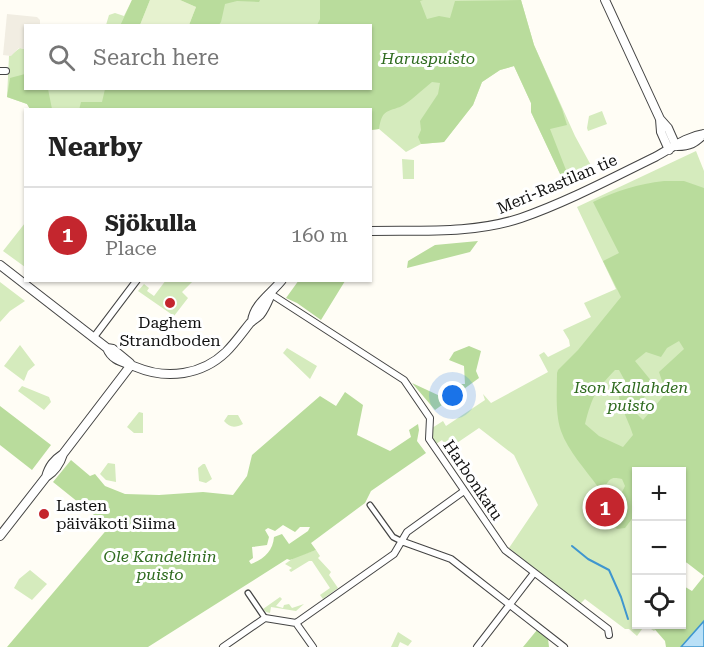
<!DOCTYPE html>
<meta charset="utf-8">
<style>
:root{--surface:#fff;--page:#f6f6f6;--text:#222;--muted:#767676;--line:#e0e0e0;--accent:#c4262e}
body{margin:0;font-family:"Roboto Serif",serif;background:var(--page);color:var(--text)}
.controls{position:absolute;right:18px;bottom:18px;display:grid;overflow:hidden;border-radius:0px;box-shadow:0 2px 4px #0004}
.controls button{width:54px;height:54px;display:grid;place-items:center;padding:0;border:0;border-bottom:2px solid var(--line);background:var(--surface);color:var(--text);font:30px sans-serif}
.you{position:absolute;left:453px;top:396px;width:21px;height:21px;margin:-15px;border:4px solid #fff;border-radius:50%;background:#1a73e8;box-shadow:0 0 0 9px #1a73e833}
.badge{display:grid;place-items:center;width:39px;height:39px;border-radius:50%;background:var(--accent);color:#fff;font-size:20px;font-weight:700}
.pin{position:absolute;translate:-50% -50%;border:3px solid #fff;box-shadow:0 2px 6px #0006}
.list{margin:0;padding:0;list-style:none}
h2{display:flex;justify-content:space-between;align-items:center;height:78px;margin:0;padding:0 24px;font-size:26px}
h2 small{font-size:20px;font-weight:400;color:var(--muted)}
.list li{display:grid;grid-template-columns:39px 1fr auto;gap:18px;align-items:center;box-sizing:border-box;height:96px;padding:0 24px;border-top:2px solid var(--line)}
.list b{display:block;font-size:22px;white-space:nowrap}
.list p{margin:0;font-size:20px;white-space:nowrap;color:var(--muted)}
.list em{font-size:20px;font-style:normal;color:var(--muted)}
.icon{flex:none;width:33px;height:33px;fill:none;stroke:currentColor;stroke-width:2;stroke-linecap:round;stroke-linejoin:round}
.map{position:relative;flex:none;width:704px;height:647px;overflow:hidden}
.search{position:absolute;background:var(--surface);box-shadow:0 2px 4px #0004;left:24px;top:24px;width:348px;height:66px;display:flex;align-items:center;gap:15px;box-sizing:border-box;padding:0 21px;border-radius:0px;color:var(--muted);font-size:22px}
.panel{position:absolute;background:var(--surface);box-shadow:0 2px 4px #0004;left:24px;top:108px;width:348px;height:174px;border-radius:0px}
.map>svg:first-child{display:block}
.green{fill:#d5ebbd}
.forest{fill:#b9dc9c;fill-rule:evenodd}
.pitch{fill:#e6f2cf}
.plaza{fill:#f1ede2}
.water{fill:#b9e0f7;stroke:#3f96cf;stroke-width:1.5}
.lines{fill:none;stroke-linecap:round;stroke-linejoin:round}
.stream{stroke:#3f96cf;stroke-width:2}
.pedestrian-casing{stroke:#444;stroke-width:7}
.minor-casing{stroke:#444;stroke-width:8}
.tertiary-casing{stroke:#444;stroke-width:10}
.pedestrian{stroke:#fff;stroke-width:4.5}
.minor{stroke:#fff;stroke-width:6}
.tertiary{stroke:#fff;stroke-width:8}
.poi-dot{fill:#c4262e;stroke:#fff;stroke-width:2}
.labels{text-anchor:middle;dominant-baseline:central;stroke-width:6;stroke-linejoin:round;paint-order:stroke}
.park-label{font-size:16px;font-style:italic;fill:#2f6b1f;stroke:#fff}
.street-label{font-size:16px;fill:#111;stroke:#fff}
.poi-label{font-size:16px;fill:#111;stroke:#fff}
</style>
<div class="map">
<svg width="704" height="647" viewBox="0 0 704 647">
<rect width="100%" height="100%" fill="#fffdf5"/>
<path class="green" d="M132,0H521L534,45L575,136L593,169L564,182L531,112V103L514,66L500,70L482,82L473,105L444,142L421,144L406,152L379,129L371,130L370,110L30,109L27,104L7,97L9,56L20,48L25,49L26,88H370V26L106,25L109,15L115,13L124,16Z
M602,111L607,124L588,131L587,128L589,116Z
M696,151L704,171V573L687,562L682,567V472H636V624H682L704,621L656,629L654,631L645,625L637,636L629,629H625L585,599L580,604L509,548L538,505L514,455L479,428L448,449L442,440L436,444L432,437V428L443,421L446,426L485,400L483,394L491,403L548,372L539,355L544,352L548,357L570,346L569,340L563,330L591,317L584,303L616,289L577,207Z
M402,159L414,160V179H403Z
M25,223V267L3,251Z
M166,280L193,281L182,292L188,298L174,316L138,291L144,284L149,288L147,291L154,296Z
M0,282L25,301L10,311L0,322Z
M20,345L35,365L28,371L24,381L4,366Z
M287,348L317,366L310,379L283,353Z
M22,386L49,397L51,402L44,410L18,391Z
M139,412L143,413V433H134L127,427Z
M228,415H238L243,424C235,428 230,428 224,421Z
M108,463L115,464L116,482L106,480L100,474Z
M203,464H205L212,479L206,483L199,481L198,468Z
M316,550L320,556L318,558L331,572L329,575L338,588L323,599L320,595L330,588L312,561H309L291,572L289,570L292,568L285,564L295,557Z
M30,570L47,584L32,600L14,588L19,579Z
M280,597L282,599L276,606L283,608L284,605L289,604L292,608L304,604L296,611L271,607L270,613L266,612L263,609Z
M398,632L412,641L408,646L400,642L398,647H391Z"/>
<path class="forest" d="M132,0H150L140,25L120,26Z
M180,0H260L259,2L237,1L225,4L221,22L218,26L189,25L196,7Z
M320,0H423L420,1L427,19L439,16L450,18L455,1L521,0L534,45L562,109L567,125L550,129L566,170L561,176L531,112V103L514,66L500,70L482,82L473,105L444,142L421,144L418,137L421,130L420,121L438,94L440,83L432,82C424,88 409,103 400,107C385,112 382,111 379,129L371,130L370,110H79L81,102H102L105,89L370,88V26L317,25L320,19Z
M25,74L26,88L48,89L52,109H30L27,104L7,97L10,78Z
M664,181H684L704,188V621L681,647H666L665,641L651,625L682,624V585L692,591L704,576L682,559V472H636V517L634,516L625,528L617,529L613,525L622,507V492L625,486L622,479C611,477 611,478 605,486L598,487C586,470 568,451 561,431C555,413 557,392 557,373L558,370L578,350L621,297L603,261L619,253L593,202C616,191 638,184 664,181ZM679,341L684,349L659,372L666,393L643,420L635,412L653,383L635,361L646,352L661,357L667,348ZM615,370H619L625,381C623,385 619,390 619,394C618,402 631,426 633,435L623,447L599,436L585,424C592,397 595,391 615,370Z
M478,241L470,252L407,268L408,261L435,245Z
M299,280H345V281L321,320L297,303L286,298Z
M469,346L481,351L476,371L479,378L435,410L412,383L440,396L457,384H465L464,366L449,360L454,352Z
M345,392L363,405L357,435L390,451L411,437L409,430L418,424L419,430L417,441L426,453L371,491L365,503L311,543L316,550L290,560L287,559L148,647H7L109,527L53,482L71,460L90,476L95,474L105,486L125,494L159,495L203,492L233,495L247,476L252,455L320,396L336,406ZM283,525L295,532L300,527H310L308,531L289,544L282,534L274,537C273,551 264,559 251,564L249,561L253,558L252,547L267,545L269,537L265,530L268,528L275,531Z
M0,406L51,445L32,470L0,445Z
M537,630L548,639L549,647H523Z"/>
<path class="pitch" d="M150,0H180L196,7L189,25H140Z"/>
<path class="plaza" d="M7,14L37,17L40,20V25L26,26L25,49L19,48L11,56L3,55Z"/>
<path class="water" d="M704,621V647H681Z"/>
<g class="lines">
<path class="stream" d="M572,546L588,559L609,570L621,597L628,619"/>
<g class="pedestrian-casing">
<path id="pedestrian" d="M370,505L393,537L401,541
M248,593L265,618"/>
</g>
<g class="minor-casing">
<path id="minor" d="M0,71H6
M271,294L404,380L430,418L429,439L505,550L608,629L609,635
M94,337L137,280
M401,541L451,559L564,647
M296,623L313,647
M223,647L265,618L296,623L394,554L407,532L464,491
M477,647L534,573"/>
</g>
<g class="tertiary-casing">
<path id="tertiary" d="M605,0L660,119L668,128L676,146
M660,119L661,132L669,150
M677,146C690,146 695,143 704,134
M370,231C421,230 473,234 521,218C567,202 612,178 655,157C672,148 685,137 704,134
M0,265L107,348C112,361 124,362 136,367C167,380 202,375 226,352C235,343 242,333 250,323C253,320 257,318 260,315C265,309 268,301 271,294
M252,321C254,304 271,294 282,280
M107,348L113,349L130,363
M46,477C49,466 54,460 63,454
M0,536L46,477C55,471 60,464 63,454L131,365"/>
</g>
<use href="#pedestrian" class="pedestrian"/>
<use href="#minor" class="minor"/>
<use href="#tertiary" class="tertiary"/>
</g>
<g class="poi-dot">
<circle cx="170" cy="303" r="6"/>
<circle cx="44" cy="514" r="6"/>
</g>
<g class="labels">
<g class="park-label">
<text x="428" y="58">Haruspuisto</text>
<text x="631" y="387">Ison Kallahden<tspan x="631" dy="18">puisto</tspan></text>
<text x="160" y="556">Ole Kandelinin<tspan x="160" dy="18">puisto</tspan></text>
</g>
<g class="street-label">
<text transform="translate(557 184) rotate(-23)">Meri-Rastilan tie</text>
<text transform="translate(473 480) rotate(56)">Harbonkatu</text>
</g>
<g class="poi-label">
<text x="170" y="322">Daghem<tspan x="170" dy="18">Strandboden</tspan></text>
<text x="56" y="505" text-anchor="start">Lasten<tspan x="56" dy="18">päiväkoti Siima</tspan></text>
</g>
</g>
</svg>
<div class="controls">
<button>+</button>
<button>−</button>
<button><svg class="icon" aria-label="locate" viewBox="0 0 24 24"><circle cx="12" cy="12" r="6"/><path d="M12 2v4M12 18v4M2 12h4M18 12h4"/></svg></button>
</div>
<div class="you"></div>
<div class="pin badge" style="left:605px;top:507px">1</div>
<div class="search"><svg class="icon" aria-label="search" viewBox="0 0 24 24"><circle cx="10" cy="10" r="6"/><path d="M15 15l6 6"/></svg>Search here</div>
<section class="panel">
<h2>Nearby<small></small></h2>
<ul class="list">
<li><span class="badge">1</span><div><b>Sjökulla</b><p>Place</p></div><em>160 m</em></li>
</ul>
</section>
</div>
